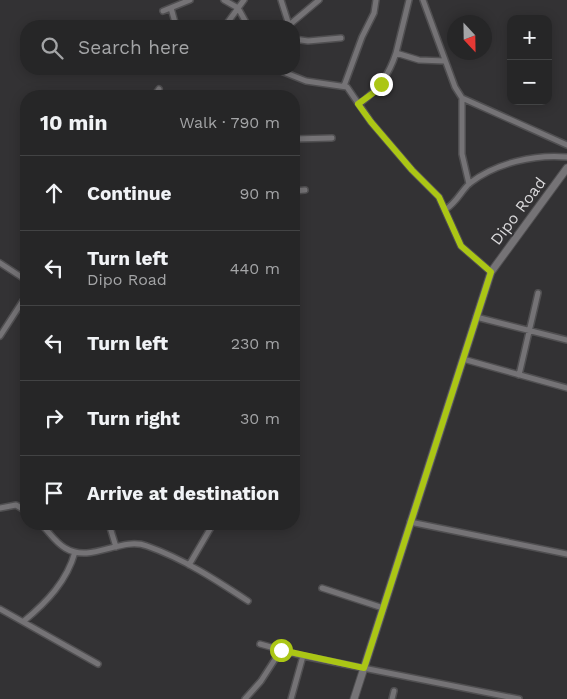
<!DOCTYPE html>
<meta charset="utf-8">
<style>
:root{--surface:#262627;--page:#323233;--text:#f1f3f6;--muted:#a4a5a7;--line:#424344}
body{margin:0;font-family:"Work Sans",sans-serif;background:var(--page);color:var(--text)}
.controls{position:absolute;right:15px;top:15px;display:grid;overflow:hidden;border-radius:10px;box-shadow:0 2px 12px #0003}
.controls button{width:45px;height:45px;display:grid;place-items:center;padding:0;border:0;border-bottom:1px solid var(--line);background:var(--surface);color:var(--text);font:25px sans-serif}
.compass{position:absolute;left:447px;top:15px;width:45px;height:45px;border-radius:50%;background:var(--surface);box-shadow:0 2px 12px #0003;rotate:158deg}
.stop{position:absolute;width:15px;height:15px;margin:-11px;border:4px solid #abc615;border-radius:50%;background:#fff}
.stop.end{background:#abc615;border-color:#fff;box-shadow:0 1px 5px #0008}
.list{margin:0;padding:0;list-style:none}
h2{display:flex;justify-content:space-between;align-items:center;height:65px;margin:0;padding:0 20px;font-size:21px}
h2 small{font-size:16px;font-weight:400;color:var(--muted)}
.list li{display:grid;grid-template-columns:32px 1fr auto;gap:15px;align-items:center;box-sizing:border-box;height:75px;padding:0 20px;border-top:1px solid var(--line)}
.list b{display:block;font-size:19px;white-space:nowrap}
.list p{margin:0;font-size:16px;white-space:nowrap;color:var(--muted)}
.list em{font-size:16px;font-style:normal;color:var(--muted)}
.icon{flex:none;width:28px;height:28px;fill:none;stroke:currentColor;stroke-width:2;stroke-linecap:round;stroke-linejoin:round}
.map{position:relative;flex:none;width:567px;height:699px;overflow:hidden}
.search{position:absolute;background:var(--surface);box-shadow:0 2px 12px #0003;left:20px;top:20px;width:280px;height:55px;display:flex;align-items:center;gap:12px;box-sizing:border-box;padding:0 18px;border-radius:20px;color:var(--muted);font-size:19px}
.panel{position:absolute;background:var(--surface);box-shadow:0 2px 12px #0003;left:20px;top:90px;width:280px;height:440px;border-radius:20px}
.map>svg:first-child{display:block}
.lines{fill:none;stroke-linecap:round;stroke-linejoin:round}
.minor-casing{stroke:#504f51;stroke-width:8}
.secondary-casing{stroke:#504f51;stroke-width:9}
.minor{stroke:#757376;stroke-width:5}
.secondary{stroke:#757376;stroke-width:7}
.route{stroke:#abc615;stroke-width:6}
.labels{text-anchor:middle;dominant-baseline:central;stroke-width:4;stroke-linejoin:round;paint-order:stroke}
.street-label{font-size:16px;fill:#dad9db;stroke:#333234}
</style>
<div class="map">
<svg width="567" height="699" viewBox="0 0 567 699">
<rect width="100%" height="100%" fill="#333234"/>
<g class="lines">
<g class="minor-casing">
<path id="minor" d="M224,0L238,8L248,26
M281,0L289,25
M409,0L396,53L419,60L445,61
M423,0L455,87L462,98L567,145
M171,8L176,26
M163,11L190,0
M225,26L244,0
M288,26L319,0
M294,39L308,41L341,38
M276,69L306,81L347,87L371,122L412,170L439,197L461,246L491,272
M344,86L362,37L374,13L376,0
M154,96L159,89
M462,98V154L469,184
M359,104C378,90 389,75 396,53
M294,139L332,138
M294,191L305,190
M446,209C457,202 461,191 470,183C496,163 535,154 567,157
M0,263L26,280
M476,317L567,340
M0,336L26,296
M463,359L567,388
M519,375L538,293
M0,508L16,505L26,511
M410,522L567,554
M41,524C49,532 56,543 65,548C91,564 121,536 147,546C184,559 216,580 248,601
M109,524L116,547
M189,565L213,524
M322,588L383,608
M0,609L98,664
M24,621C47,602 67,581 75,552
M260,644L303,656L519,699
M245,699L261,681L281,650
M291,699L303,656
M392,699L394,691"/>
</g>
<g class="secondary-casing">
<path id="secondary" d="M354,699L491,272L567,168"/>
</g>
<use href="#minor" class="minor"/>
<use href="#secondary" class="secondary"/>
</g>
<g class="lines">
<path class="route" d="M281,650L364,668L491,272L461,246L439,197L412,170L371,122L358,104L373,93L381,84"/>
</g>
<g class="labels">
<g class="street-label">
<text transform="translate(518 211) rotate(-53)">Dipo Road</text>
</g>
</g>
</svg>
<div class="controls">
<button>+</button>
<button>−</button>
</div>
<svg class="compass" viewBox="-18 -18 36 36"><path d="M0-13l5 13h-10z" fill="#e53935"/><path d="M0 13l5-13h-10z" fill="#a4a5a7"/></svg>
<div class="stop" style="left:281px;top:650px"></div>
<div class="stop end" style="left:381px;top:84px"></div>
<div class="search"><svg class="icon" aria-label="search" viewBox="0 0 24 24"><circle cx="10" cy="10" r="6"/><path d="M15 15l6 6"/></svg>Search here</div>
<section class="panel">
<h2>10 min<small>Walk · 790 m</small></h2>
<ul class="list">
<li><svg class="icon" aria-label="ahead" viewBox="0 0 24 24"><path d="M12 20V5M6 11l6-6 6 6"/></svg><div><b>Continue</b></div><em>90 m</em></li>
<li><svg class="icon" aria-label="left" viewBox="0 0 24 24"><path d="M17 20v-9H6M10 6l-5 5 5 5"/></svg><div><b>Turn left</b><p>Dipo Road</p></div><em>440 m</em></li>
<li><svg class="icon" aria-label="left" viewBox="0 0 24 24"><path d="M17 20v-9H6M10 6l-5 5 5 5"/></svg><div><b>Turn left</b></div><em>230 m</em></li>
<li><svg class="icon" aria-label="right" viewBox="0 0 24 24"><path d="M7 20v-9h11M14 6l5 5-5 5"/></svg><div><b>Turn right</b></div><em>30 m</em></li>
<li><svg class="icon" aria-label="arrive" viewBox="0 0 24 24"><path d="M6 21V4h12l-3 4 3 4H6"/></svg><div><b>Arrive at destination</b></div></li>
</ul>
</section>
</div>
